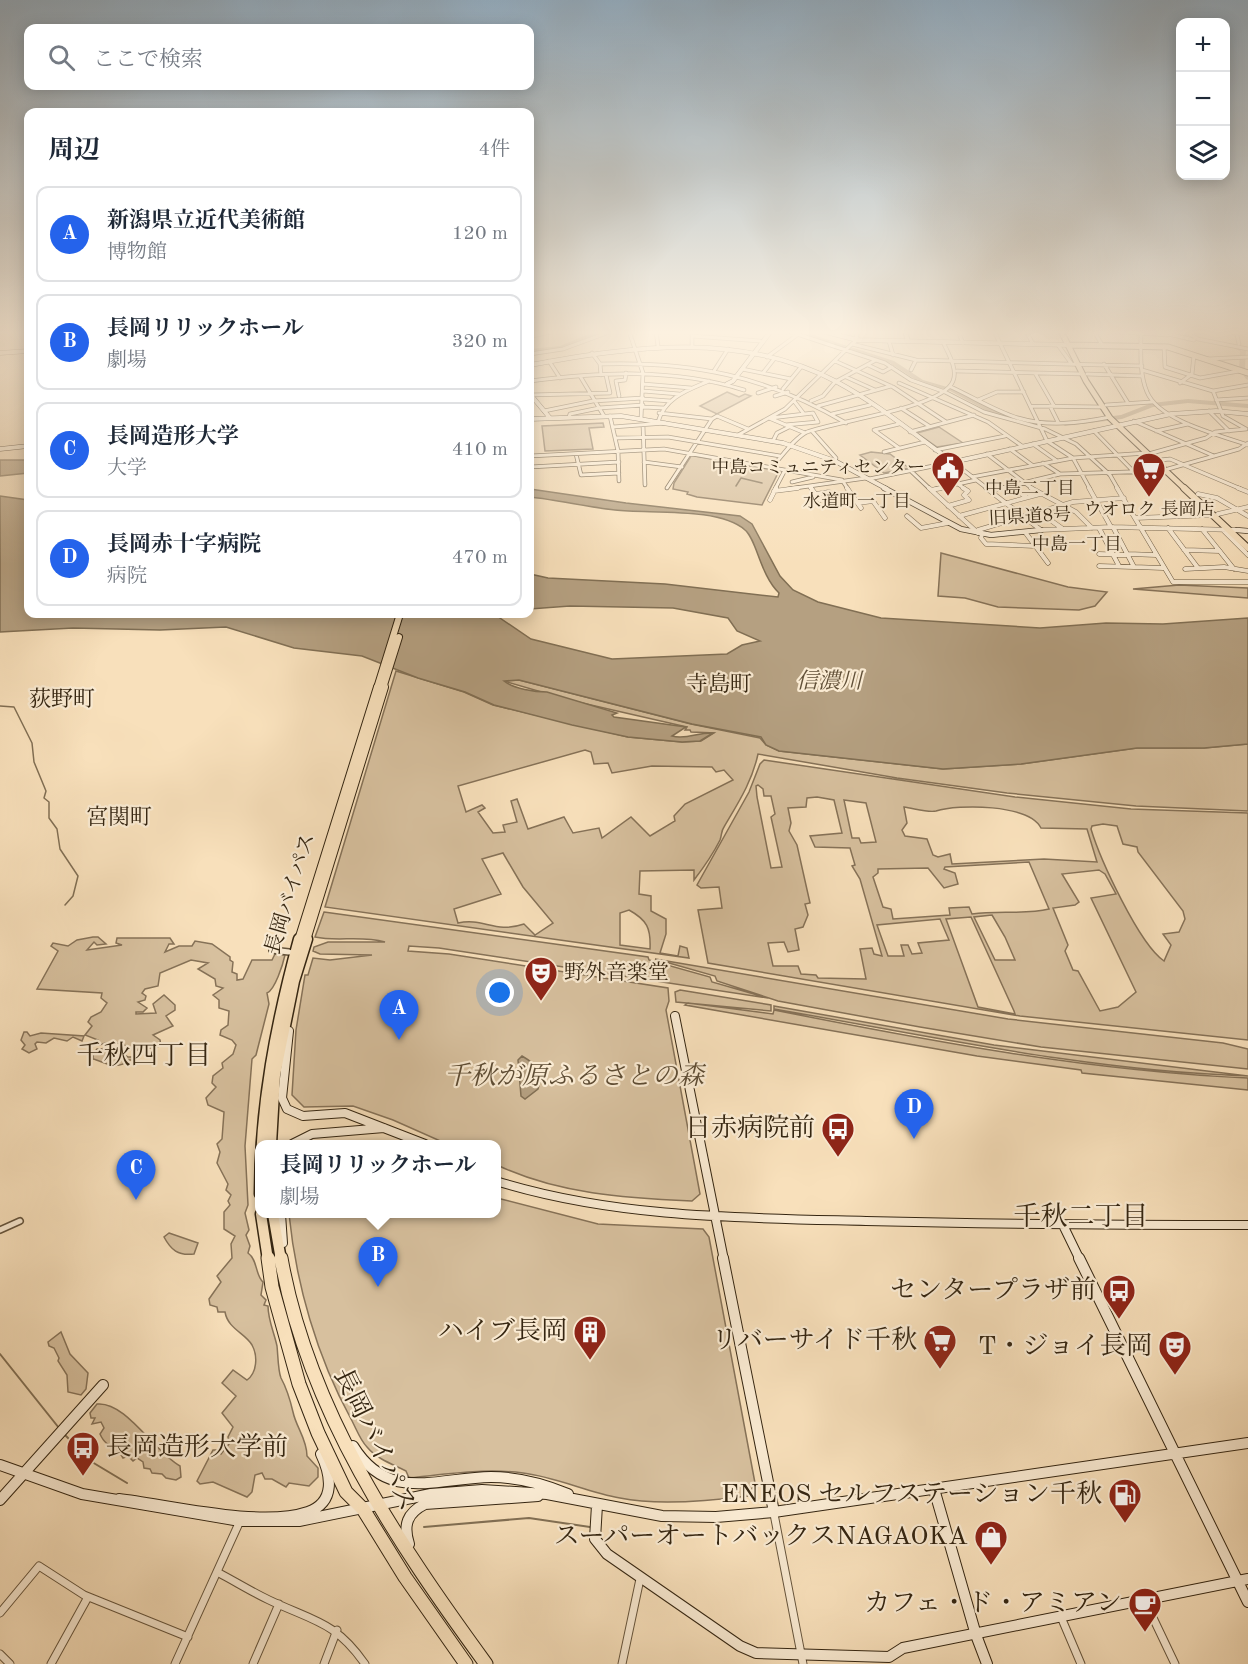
<!DOCTYPE html>
<html lang="ja">
<meta charset="utf-8">
<style>
:root{--surface:#fff;--page:#f6f6f7;--text:#1f2937;--muted:#747a83;--line:#e0e1e3;--accent:#2563eb}
body{margin:0;font-family:"Old Standard TT","Noto Serif JP",serif;background:var(--page);color:var(--text)}
.controls{position:absolute;right:18px;top:18px;display:grid;overflow:hidden;border-radius:12px;box-shadow:0 3px 15px #0003}
.controls button{width:54px;height:54px;display:grid;place-items:center;padding:0;border:0;border-bottom:2px solid var(--line);background:var(--surface);color:var(--text);font:30px sans-serif}
.you{position:absolute;left:500px;top:993px;width:21px;height:21px;margin:-15px;border:4px solid #fff;border-radius:50%;background:#1a73e8;box-shadow:0 0 0 9px #1a73e833}
.badge{display:grid;place-items:center;width:39px;height:39px;border-radius:50%;background:var(--accent);color:#fff;font-size:20px;font-weight:700}
.pin{position:absolute;translate:-50% -50px;filter:drop-shadow(0 2px 3px #0008)}
.pin::after{content:'';position:absolute;top:32px;width:21px;height:18px;background:inherit;clip-path:polygon(0 0,100% 0,50% 100%)}
.popup{position:absolute;left:255px;top:1140px;width:246px;height:78px;box-sizing:border-box;display:grid;place-content:center;border-radius:12px;background:var(--surface);filter:drop-shadow(0 2px 4px #0005);font-size:20px;white-space:nowrap;color:var(--muted)}
.popup b{font-size:22px;color:var(--text)}
.popup::after{content:'';position:absolute;left:50%;top:100%;margin-left:-12px;border:12px solid transparent;border-top-color:var(--surface)}
.list{margin:0;padding:0;list-style:none}
h2{display:flex;justify-content:space-between;align-items:center;height:78px;margin:0;padding:0 24px;font-size:26px}
h2 small{font-size:20px;font-weight:400;color:var(--muted)}
.list li{display:grid;grid-template-columns:39px 1fr auto;gap:18px;align-items:center;box-sizing:border-box;height:96px;margin:0 12px 12px;padding:0 12px;border:2px solid var(--line);border-radius:12px}
.list b{display:block;font-size:22px;white-space:nowrap}
.list p{margin:0;font-size:20px;white-space:nowrap;color:var(--muted)}
.list em{font-size:20px;font-style:normal;color:var(--muted)}
.icon{flex:none;width:33px;height:33px;fill:none;stroke:currentColor;stroke-width:2;stroke-linecap:round;stroke-linejoin:round}
.map{position:relative;flex:none;width:1248px;height:1664px;overflow:hidden}
.search{position:absolute;background:var(--surface);box-shadow:0 3px 15px #0003;left:24px;top:24px;width:510px;height:66px;display:flex;align-items:center;gap:15px;box-sizing:border-box;padding:0 21px;border-radius:12px;color:var(--muted);font-size:22px}
.panel{position:absolute;background:var(--surface);box-shadow:0 3px 15px #0003;left:24px;top:108px;width:510px;height:510px;border-radius:12px}
.map>svg:first-child{display:block}
.green{fill:#d7c09e;stroke:#867258;stroke-width:1.5;fill-rule:evenodd}
.water{fill:#b5a081;stroke:#816f54;stroke-width:1.5}
.lines{fill:none;stroke-linecap:round;stroke-linejoin:round}
.stream-far1{stroke:#816f54;stroke-width:1.5}
.stream{stroke:#816f54;stroke-width:2}
.river{fill:#b5a081;fill-rule:evenodd}
.street-far3-casing{stroke:#65543c;stroke-width:4.5}
.street-far2-casing{stroke:#65543c;stroke-width:5}
.street-far1-casing{stroke:#65543c;stroke-width:8}
.street-casing{stroke:#65543c;stroke-width:9}
.secondary-far3-casing{stroke:#342511;stroke-width:5}
.secondary-far2-casing{stroke:#342511;stroke-width:6}
.secondary-far1-casing{stroke:#342511;stroke-width:10}
.secondary-casing{stroke:#342511;stroke-width:12}
.highway-far4-casing{stroke:#342511;stroke-width:7}
.highway-far3-casing{stroke:#342511;stroke-width:8}
.highway-far2-casing{stroke:#342511;stroke-width:10}
.highway-far1-casing{stroke:#342511;stroke-width:13}
.highway-casing{stroke:#342511;stroke-width:15}
.street-far3{stroke:#faebd3;stroke-width:3}
.street-far2{stroke:#faebd3;stroke-width:4}
.street-far1{stroke:#faebd3;stroke-width:5}
.street{stroke:#faebd3;stroke-width:7}
.secondary-far3{stroke:#faebd3;stroke-width:4}
.secondary-far2{stroke:#faebd3;stroke-width:4.5}
.secondary-far1{stroke:#faebd3;stroke-width:8}
.secondary{stroke:#faebd3;stroke-width:10}
.highway-far4{stroke:#f8e0bb;stroke-width:5}
.highway-far3{stroke:#f8e0bb;stroke-width:6}
.highway-far2{stroke:#f8e0bb;stroke-width:8}
.highway-far1{stroke:#f8e0bb;stroke-width:10}
.highway{stroke:#f8e0bb;stroke-width:13}
.labels{text-anchor:middle;dominant-baseline:central;stroke-width:4.5;stroke-linejoin:round;paint-order:stroke}
.far-poi-label{font-size:18px;fill:#342511;stroke:#faebd3;text-anchor:end}
.far-neighbourhood-label{font-size:18px;fill:#342511;stroke:#faebd3}
.far-street-label{font-size:18px;fill:#342511;stroke:#faebd3}
.street-label{font-size:21px;fill:#342511;stroke:#faebd3}
.poi-label{font-size:21px;fill:#342511;stroke:#faebd3;text-anchor:start}
.water-label{font-size:22px;font-style:italic;fill:#615038;stroke:#faebd3}
.neighbourhood-label{font-size:22px;fill:#342511;stroke:#faebd3}
.near-park-label{font-size:26px;font-style:italic;fill:#5d4c34;stroke:#faebd3}
.near-poi-label{font-size:26px;fill:#342511;stroke:#faebd3;text-anchor:end}
.near-street-label{font-size:26px;fill:#342511;stroke:#faebd3}
.near-neighbourhood-label{font-size:27px;fill:#342511;stroke:#faebd3}
</style>
<div class="map">
<svg width="1248" height="1664" viewBox="0 0 1248 1664">
<rect width="100%" height="100%" fill="#f8e0bb"/>
<filter id="stains"><feTurbulence type="fractalNoise" baseFrequency=".00333" numOctaves="4"/><feColorMatrix values="0 0 0 0 .2 0 0 0 0 .09 0 0 0 0 .02 0 0 0 .5 -.17"/></filter>
<radialGradient id="worn" r=".72"><stop offset=".6" stop-color="#630" stop-opacity="0"/><stop offset="1" stop-color="#630" stop-opacity=".3"/></radialGradient>
<path class="green" d="M727,392L739,397L745,394L751,396L717,414L700,406Z
M603,423L604,427L589,428L593,449L545,451L542,426Z
M939,427L963,443L937,447L917,433Z
M871,452L890,454L909,468L884,473L860,455Z
M691,456H694L779,471L762,505L697,497L687,494L688,492L673,489L674,483Z
M941,553L1068,587L1107,592L1095,606L1079,610L998,607L965,598L938,596Z
M1179,585L1248,588V598L1133,589Z
M396,671L464,692L493,705L628,737L682,742L701,741L714,733L691,732L690,730H685L687,727L569,700L504,681L519,680L691,724L760,738L766,745L779,751L943,769L1021,764L1137,748H1204L1248,744V811L1136,806L1007,793L897,778L758,754C752,782 738,803 724,827C721,831 722,835 720,840C713,854 704,867 694,880V870L640,871L639,894L651,896V911L666,919V934L660,953L678,956L680,946L687,948L689,958L325,907ZM585,750L591,752L594,764L608,763L612,773L652,766L712,767L716,772L724,770L733,780L685,804L674,816L675,821L650,836L631,817L602,838L599,828L573,833L564,817L528,829L517,799L511,801L517,822L503,825L505,832L493,833L478,812L485,808L482,805L466,812L458,786ZM503,853L523,887L553,923L535,935L524,924C495,934 483,917 458,923L454,909L501,894L482,859ZM629,910C647,920 651,928 650,949L620,945V913Z
M764,760L1015,797L1131,809L1248,813V1040L1020,1016L708,963L698,910L722,908L719,887L701,888L697,885L749,792L760,764ZM758,785L763,789L764,796H771L775,814L771,817L782,867L771,868L757,797L756,786ZM817,797L834,800L842,833L810,836L815,847L850,848L855,865L852,866L860,879L882,956L874,954L872,948L860,949L866,979L818,978L816,975L801,974L798,966H773L768,943L784,942L788,952L799,950L795,929L803,927L808,915L805,904L810,903L797,845L789,831L791,823L788,808L806,807L807,798ZM844,800L866,803L876,842L861,843L859,838H852ZM904,807C913,808 928,813 936,811C958,804 1029,804 1041,828L1087,829L1097,862L1044,859L952,864L950,854L938,857L933,855L927,839L905,836L902,830L907,823ZM1103,824L1117,826L1123,844L1137,847L1138,852L1183,911L1185,919L1179,932L1163,934L1171,945L1164,961C1139,944 1100,859 1091,829L1092,826ZM1029,862L1049,909C1024,915 998,910 972,914L969,907L949,908L950,915L893,919L891,909L883,907L873,877L878,873V869L928,868L944,888L958,884L955,873L944,869L945,867ZM1099,870L1105,874L1116,894L1091,898L1136,992L1118,1007L1100,1011L1078,971L1073,970L1065,951L1068,945L1053,908L1075,905L1079,902L1062,874ZM992,915L1005,937L1015,960H995L974,917ZM971,917L1014,1011L1015,1014L978,1007L946,919ZM940,919L949,940L918,943L922,953L912,954L908,945H901L904,956H888L877,925Z
M324,912L648,957L649,960L710,977L712,982L768,998L439,948L409,946L408,951L449,954L668,988L669,1001L666,1010L700,1194L692,1201C625,1198 558,1194 497,1165L496,1144H447L393,1120L353,1106L304,1107L292,1095L296,1030L305,975H308L313,958L330,960L372,955L320,954L313,951L314,947L328,942H385C360,935 338,942 315,937Z
M93,937H98L106,944L97,945L94,942L87,950L122,945L116,943L117,938H170L174,944H169L165,952L179,946H192L195,941L212,944L230,957V960L233,962L232,972L237,974V980L243,979L252,960H272L275,954L285,955C283,964 275,990 267,993L269,1004L256,1055L252,1059L245,1146L248,1205L245,1213L249,1230L246,1235L250,1246L248,1253C258,1260 255,1275 263,1282L261,1295L266,1300L264,1305L268,1306C268,1320 274,1332 277,1346C278,1355 278,1371 281,1378C287,1389 290,1399 293,1412C296,1427 307,1439 307,1456L318,1468V1477L309,1486L289,1483L286,1487L272,1479H265L262,1473L255,1475L252,1492L247,1497L213,1482L200,1484L197,1481L213,1450H218L221,1454L229,1444L228,1437L233,1427L222,1413L236,1396L222,1383L233,1370L247,1380C257,1373 258,1356 252,1345C245,1333 228,1329 225,1312H218L217,1307L210,1305L209,1299L221,1282L217,1276L232,1258L231,1244L235,1236L224,1229V1212L230,1205L228,1201L231,1195L226,1190L228,1184L217,1163L220,1152L217,1144L222,1139L224,1112L208,1105L206,1098L216,1087L212,1083L213,1076L223,1068L222,1063L233,1054L236,1045L232,1040L220,1035L221,1030L228,1025L229,1011L219,1008V1000L213,995L223,988L216,986L215,979L198,969L208,963L191,960L160,973L158,986L145,989L142,993L146,996L145,1000L138,1002L147,1008L143,1012H136V1014L156,1013L153,1004L164,995L175,1005V1010L166,1016L173,1026L153,1035L160,1040L161,1046L133,1051C125,1042 109,1041 99,1045L98,1040L85,1035L92,1026L88,1022L91,1017L101,1012L107,1003L101,998L102,993L37,989L58,951L51,946L53,943L68,946L77,940Z
M655,959L1008,1019L1223,1043L1248,1049V1069L1041,1047L920,1027L778,1001L717,981L715,976Z
M680,990L771,1005V1011L676,1002L675,992Z
M688,1003L773,1014L774,1010C930,1041 1088,1071 1248,1078V1090L1082,1073L1081,1070L977,1056L685,1005Z
M774,1006L994,1045L1248,1076C1088,1071 931,1036 774,1009Z
M24,1032H27L30,1036L41,1033L84,1036L82,1041L73,1037L67,1041L54,1038L46,1043L37,1042L35,1044L37,1049L29,1053L22,1049L25,1045L21,1040Z
M115,1048L128,1057H134V1060H129C116,1072 103,1061 93,1059V1054L97,1049Z
M497,1198L598,1224L703,1229L709,1237L755,1483L748,1496C710,1501 658,1506 620,1498C587,1492 556,1477 523,1473C486,1468 445,1474 409,1478L406,1471C392,1464 377,1459 367,1447C360,1440 356,1428 351,1419C317,1357 296,1284 289,1214H496Z
M169,1233L198,1243L194,1254C178,1256 171,1250 164,1237Z
M61,1332L70,1354L88,1373L86,1389L81,1395L68,1392L67,1375L58,1361L59,1358L54,1348L49,1346L48,1342Z
M97,1404C126,1401 154,1452 180,1466L181,1477L176,1480L166,1478L162,1474L152,1473L150,1469L144,1468L143,1462L137,1458L133,1461L128,1456L123,1458L117,1448C108,1445 104,1443 100,1434L104,1428L101,1422L92,1424L95,1418H91L90,1413Z"/>
<path class="water" d="M0,460H28V473L0,476Z
M530,489L626,503L740,516L752,524L780,576L793,590L818,602L881,618L1040,628L1106,623L1163,624L1248,618V744L1204,748H1137L1021,764L943,769L779,751L766,745L761,737L692,724L519,680L504,681C514,689 535,692 547,692L617,713L612,715L614,717L686,727L672,736C687,740 698,732 713,733L700,741L682,742L628,737L572,725L494,705L465,692L418,678L362,656L294,648L226,627L160,630L73,628L0,632V496L28,500V614H509L497,616L531,639L612,659L727,654L742,645L760,641L737,631L728,618L673,608L570,606L530,609V574L548,578L665,584L778,597L779,593C760,575 757,540 745,530C719,507 650,514 615,510C587,507 558,500 530,497Z
M522,1056C536,1064 544,1073 538,1089L525,1099L521,1096L518,1060Z"/>
<g class="lines">
<path class="stream-far1" d="M736,486L741,478L762,483
M0,706L14,707L32,743L34,762L46,791L44,798L49,802V818L57,829L60,849L78,876L73,896L65,905"/>
<path class="stream" d="M0,1354L59,1428
M64,1434L92,1462L127,1483
M424,1527L529,1518L590,1527"/>
<path class="river" d="M596,331H603L563,348L530,352V349L560,346Z
M794,331H801L894,361L923,380L954,389L993,410L1028,421L1025,423L989,412L950,391L919,382L890,363Z
M1179,331H1184L1189,336L1202,340L1200,341L1185,338Z
M1229,344H1233L1246,350L1245,369L1248,374V380L1246,379L1239,369L1240,351L1229,346Z
M1188,399L1248,404V408L1188,403L1153,407L1122,419L1065,426L1062,424L1065,422L1121,415L1152,403Z"/>
<g class="street-far3-casing">
<path id="street-far3" d="M629,331L643,373L641,419
M656,331L658,346
M692,331V346
M788,331L885,363L911,380L945,392L984,412L1045,429L1076,444L1110,475L1118,489
M958,331L963,343
M994,331L1047,441L1073,458L1090,489
M1026,331L1033,344
M1094,331L1102,345
M1107,331L1168,335
M1141,331C1141,351 1139,373 1147,392C1159,421 1220,435 1248,445
M1185,331L1198,339L1248,349
M1236,331L1239,344
M1236,331L1248,333
M1168,334L1194,340
M692,336L760,341
M857,340L852,344L916,360L1142,366
M889,341L893,355
M1058,345L1071,363
M1164,346L1165,367L1200,378L1239,371
M592,353L600,364L601,375
M530,354L563,349L612,331
M767,357L797,335
M1208,359L1248,357
M549,361L560,378
M835,361L893,387L946,422
M600,364C692,361 766,376 846,423
M1104,364L1128,403
M868,365L883,372L892,367
M742,369L791,379
M911,370L916,360
M1142,370L1213,391L1248,385
M714,371L728,349
M957,371L1083,374
M763,373L774,359
M1035,373L1054,406
M1087,374L1142,376
M580,376L604,416
M846,377L875,390
M530,381C603,372 673,368 744,390
M899,383L988,422L1022,446
M1180,383L1192,374L1194,355
M643,384L691,388
M951,387C973,397 995,411 1018,418C1048,427 1080,423 1110,417
M783,389L801,367
M643,391L679,394
M1213,391L1223,416L1246,429
M758,393L776,387
M530,395L610,393L606,375
M619,396L616,381L625,380L626,373
M775,396L788,392
M643,399L670,401
M978,400L997,392H1024
M1216,400L1248,398
M794,401L804,414
M811,401L823,396L835,382L876,360
M1106,405L1152,402
M818,406L891,386
M1031,406L1101,407
M1050,406L1058,422
M643,407L664,408
M901,408L929,426
M544,411L593,401L643,398
M1209,411L1229,431
M659,413L712,419L717,416L748,429
M832,414L870,405
M610,416L618,451L619,481
M569,417L570,414L599,408L643,405
M769,418L805,433
M771,418L813,413L818,422L785,425
M1134,421L1214,456
M658,422C665,397 688,390 709,381
M899,424L874,430L899,448
M643,425L645,485
M613,427L665,423
M812,431L836,458L835,461
M1094,431L1135,473
M1156,431L1188,424
M910,432L974,415
M738,435L785,409L852,344
M615,438L668,437L780,456
M773,441L777,433L789,427
M1033,444L1057,461
M1010,449L1032,465
M935,450L1005,436
M884,452L925,442
M1152,453L1206,438L1215,432L1246,429
M576,454L581,475L619,473
M987,454L1033,489
M530,456L664,449L842,480L848,489
M1160,460L1170,459L1241,489
M644,462L682,467
M1043,463L1060,474
M530,467L619,462
M771,468C781,458 794,438 807,432C836,421 943,408 953,381C958,369 948,353 943,342
M912,472L930,489
M972,477L1073,458L1147,453
M869,479L953,462L988,489
M792,482L813,477
M958,484L965,489
M1009,485L1015,489
M810,486L812,489
M667,488L712,419
M775,489L785,470
M788,489L866,478
M935,489L976,480
M998,489L1060,474L1161,471L1239,449L1248,443"/>
</g>
<g class="street-far2-casing">
<path id="street-far2" d="M811,488L820,500
M847,488L861,508
M929,488L978,533
M986,488L1041,530L1111,527L1237,530
M1013,488L1026,497
M1031,488L1076,512L1092,528
M1089,488L1111,527
M1117,488L1173,582H1248
M1238,488L1248,492
M931,490L942,488
M774,491L798,488
M990,491L1004,488
M816,494L829,492
M1198,494L1217,498L1248,516
M770,500L776,488
M858,503L873,501L885,518
M948,506L969,500L964,495L968,491L963,488
M1039,512L1063,529
M1218,514L1248,507
M907,516L921,528L948,523
M959,516L1040,494
M1135,518L1214,515
M1113,527L1134,567L1163,568
M1099,528L1119,566
M1168,528L1198,568
M1202,529L1234,569
M978,530L1073,502L1124,498
M1223,530L1248,555
M1025,532L1048,563
M982,534L981,538L986,544L1035,546
M1184,550L1220,551
M1099,554L1128,555
M1128,554L1156,555
M1099,566L1134,567
M1185,569L1224,567L1248,571"/>
</g>
<g class="street-far1-casing">
<path id="street-far1" d="M272,950L289,952
M0,1230L20,1221"/>
</g>
<g class="street-casing">
<path id="street" d="M774,1514L803,1664
M219,1573C236,1582 252,1592 269,1600C313,1621 335,1621 365,1664
M1145,1601L1175,1664
M0,1613L39,1566L84,1595L188,1637
M1061,1617L1081,1664
M0,1654L10,1664
M51,1664L88,1597
M175,1664L240,1521
M253,1664L279,1604
M324,1664L337,1630
M622,1664L640,1579"/>
</g>
<g class="secondary-far3-casing">
<path id="secondary-far3" d="M822,331L857,340L1069,345
M856,331L857,340
M905,331L908,341
M530,336L554,331
M0,353L28,351
M530,365C633,346 741,331 837,382C878,404 915,435 953,462L1171,414L1216,411L1248,414
M727,384L733,381L771,331
M530,394L550,418
M530,419L621,416L783,443L835,461L887,489
M0,449L28,446"/>
</g>
<g class="secondary-far2-casing">
<path id="secondary-far2" d="M884,488L961,529L991,535L1041,530
M1237,530L1248,531"/>
</g>
<g class="secondary-far1-casing">
<path id="secondary-far1" d="M675,1016L724,1260
M289,1031L282,1098L287,1109L303,1116L345,1113L425,1144
M292,1144L312,1134L384,1128
M496,1181C615,1218 742,1218 866,1221C993,1224 1120,1225 1248,1225
M281,1214L283,1243
M1063,1225L1080,1260"/>
</g>
<g class="secondary-casing">
<path id="secondary" d="M723,1258L774,1512
M1079,1258L1248,1602
M353,1446C388,1503 436,1478 491,1477C518,1477 544,1484 568,1494
M0,1465L82,1494L240,1521H299L431,1494L482,1490L547,1494L662,1516L716,1517L774,1512L1248,1443
M934,1489L976,1635L987,1664
M119,1499C169,1505 261,1528 308,1512C336,1502 331,1475 321,1454
M0,1500L103,1385
M597,1505L595,1539L607,1554L740,1646L756,1653L889,1657L903,1648L1248,1579
M409,1544C403,1525 407,1513 425,1504L538,1496"/>
</g>
<g class="highway-far4-casing">
<path id="highway-far4" d="M1061,331L1086,381L1110,418L1185,489
M1069,345L1168,347L1248,373"/>
</g>
<g class="highway-far3-casing">
<path id="highway-far3" d="M1184,488L1248,548
M377,688L400,614
M383,688L399,637"/>
</g>
<g class="highway-far2-casing">
<path id="highway-far2" d="M299,940L378,687
M306,940L384,687"/>
</g>
<g class="highway-far1-casing">
<path id="highway-far1" d="M271,1144L275,1075L294,981L307,939
M260,1194C260,1106 276,1023 299,939
M261,1214L268,1260
M273,1214L281,1260"/>
</g>
<g class="highway-casing">
<path id="highway" d="M268,1258L272,1287L299,1384L318,1433L346,1492L363,1509L405,1577L466,1664
M281,1258C308,1410 397,1542 486,1664"/>
</g>
<use href="#street-far3" class="street-far3"/>
<use href="#street-far2" class="street-far2"/>
<use href="#street-far1" class="street-far1"/>
<use href="#street" class="street"/>
<use href="#secondary-far3" class="secondary-far3"/>
<use href="#secondary-far2" class="secondary-far2"/>
<use href="#secondary-far1" class="secondary-far1"/>
<use href="#secondary" class="secondary"/>
<use href="#highway-far4" class="highway-far4"/>
<use href="#highway-far3" class="highway-far3"/>
<use href="#highway-far2" class="highway-far2"/>
<use href="#highway-far1" class="highway-far1"/>
<use href="#highway" class="highway"/>
</g>
<linearGradient id="sky" x2="0" y2="1"><stop stop-color="#93acbf"/><stop offset="0.59" stop-color="#fcf1e0"/><stop offset="1" stop-color="#fcf1e0" stop-opacity="0"/></linearGradient>
<rect width="1248" height="564" fill="url(#sky)"/>
<defs>
<g id="civic-pin" transform="scale(1.725)"><path d="M0 17L-7.5 6A9.5 9.5 0 1 1 7.5 6Z" fill="#8f2418" stroke="#faebd3"/><path d="M-.6-6.5H3V-4.5H.6V-3L4-1V1h2V6H-6V1h2V-1L-.6-3ZM-1.2 2.5V6h2.4V2.5Z" fill="#fff"/></g>
<g id="supermarket-pin" transform="scale(1.725)"><path d="M0 17L-7.5 6A9.5 9.5 0 1 1 7.5 6Z" fill="#8f2418" stroke="#faebd3"/><path d="M-6-5.5h2.5l.6 2H6L4.5 2H-2.5L-4.4-4H-6ZM-1.5 3.2a1.3 1.3 0 1 0 .1 0ZM3 3.2a1.3 1.3 0 1 0 .1 0Z" fill="#fff"/></g>
<g id="theatre-pin" transform="scale(1.725)"><path d="M0 17L-7.5 6A9.5 9.5 0 1 1 7.5 6Z" fill="#8f2418" stroke="#faebd3"/><path d="M-5-5.5Q0-4 5-5.5V0Q5 5 0 6Q-5 5-5 0ZM-3.3-2.5H-1v1.5H-3.3ZM1-2.5H3.3v1.5H1ZM-2.8 1Q0 5.5 2.8 1Z" fill="#fff"/></g>
<g id="bus-pin" transform="scale(1.725)"><path d="M0 17L-7.5 6A9.5 9.5 0 1 1 7.5 6Z" fill="#8f2418" stroke="#faebd3"/><path d="M-5-6H5V4H4V6H2V4H-2V6H-4V4H-5ZM-3.5-4V0h7V-4ZM-3.5 1.2v1.5H-2V1.2ZM2 1.2v1.5H3.5V1.2Z" fill="#fff"/></g>
<g id="building-pin" transform="scale(1.725)"><path d="M0 17L-7.5 6A9.5 9.5 0 1 1 7.5 6Z" fill="#8f2418" stroke="#faebd3"/><path d="M-4-6H4V6H1V3H-1V6H-4ZM-2.5-4.3h1.7v1.8h-1.7ZM.8-4.3h1.7v1.8H.8ZM-2.5-1h1.7V.8h-1.7ZM.8-1h1.7V.8H.8Z" fill="#fff"/></g>
<g id="fuel-pin" transform="scale(1.725)"><path d="M0 17L-7.5 6A9.5 9.5 0 1 1 7.5 6Z" fill="#8f2418" stroke="#faebd3"/><path d="M-5.5-6h7V0h2V4h1.3V-2.5L3-4.5l.8-.8L6-3V5H2.5V1h-1V6h-7ZM-4.2-4.7v3.2H.2V-4.7Z" fill="#fff"/></g>
<g id="shop-pin" transform="scale(1.725)"><path d="M0 17L-7.5 6A9.5 9.5 0 1 1 7.5 6Z" fill="#8f2418" stroke="#faebd3"/><path d="M-5-2.5h2.3a2.7 3.5 0 0 1 5.4 0H5L5.5 6h-11ZM-1.5-2.5h3a1.5 2.3 0 0 0-3 0Z" fill="#fff"/></g>
<g id="cafe-pin" transform="scale(1.725)"><path d="M0 17L-7.5 6A9.5 9.5 0 1 1 7.5 6Z" fill="#8f2418" stroke="#faebd3"/><path d="M-5.5-4.5H6V0H3Q3 3.5 0 3.5H-2.5Q-5.5 3.5-5.5 0ZM3-3.2v2h1.7v-2ZM-6 4.5H4V6H-6Z" fill="#fff"/></g>
</defs>
<g fill-rule="evenodd">
<use href="#civic-pin" x="948" y="468"/>
<use href="#supermarket-pin" x="1149" y="469"/>
<use href="#theatre-pin" x="541" y="973"/>
<use href="#bus-pin" x="838" y="1129"/>
<use href="#bus-pin" x="1119" y="1291"/>
<use href="#building-pin" x="590" y="1332"/>
<use href="#supermarket-pin" x="940" y="1341"/>
<use href="#theatre-pin" x="1175" y="1347"/>
<use href="#bus-pin" x="83" y="1448"/>
<use href="#fuel-pin" x="1125" y="1495"/>
<use href="#shop-pin" x="991" y="1537"/>
<use href="#cafe-pin" x="1145" y="1604"/>
</g>
<g class="labels">
<g class="far-poi-label">
<text x="925" y="468">中島コミュニティセンター</text>
<text x="1149" y="510" text-anchor="middle">ウオロク 長岡店</text>
</g>
<g class="far-neighbourhood-label">
<text x="1030" y="489">中島二丁目</text>
<text x="857" y="502">水道町一丁目</text>
<text x="1077" y="545">中島一丁目</text>
</g>
<g class="far-street-label">
<text transform="translate(1030 517) rotate(-3)">旧県道8号</text>
</g>
<g class="street-label">
<text transform="translate(291 894) rotate(-73)">長岡バイパス</text>
</g>
<g class="poi-label">
<text x="564" y="973">野外音楽堂</text>
</g>
<g class="water-label">
<text x="829" y="682">信濃川</text>
</g>
<g class="neighbourhood-label">
<text x="719" y="685">寺島町</text>
<text x="62" y="700">荻野町</text>
<text x="119" y="818">宮関町</text>
</g>
<g class="near-park-label">
<text x="574" y="1077">千秋が原ふるさとの森</text>
</g>
<g class="near-poi-label">
<text x="815" y="1129">日赤病院前</text>
<text x="1096" y="1291">センタープラザ前</text>
<text x="567" y="1332">ハイブ長岡</text>
<text x="917" y="1341">リバーサイド千秋</text>
<text x="1152" y="1347">T・ジョイ長岡</text>
<text x="106" y="1448" text-anchor="start">長岡造形大学前</text>
<text x="1102" y="1495">ENEOS セルフステーション千秋</text>
<text x="968" y="1537">スーパーオートバックスNAGAOKA</text>
<text x="1122" y="1604">カフェ・ド・アミアン</text>
</g>
<g class="near-street-label">
<text transform="translate(374 1440) rotate(64)">長岡バイパス</text>
</g>
<g class="near-neighbourhood-label">
<text x="144" y="1056">千秋四丁目</text>
<text x="1081" y="1217">千秋二丁目</text>
</g>
</g>
<rect width="100%" height="100%" filter="url(#stains)"/>
<rect width="100%" height="100%" fill="url(#worn)"/>
</svg>
<div class="controls">
<button>+</button>
<button>−</button>
<button><svg class="icon" aria-label="layers" viewBox="0 0 24 24"><path d="M12 4l9 5-9 5-9-5zM3 14l9 5 9-5"/></svg></button>
</div>
<div class="you"></div>
<div class="pin badge" style="left:399px;top:1040px">A</div>
<div class="pin badge" style="left:378px;top:1287px">B</div>
<div class="popup"><b>長岡リリックホール</b>劇場</div>
<div class="pin badge" style="left:136px;top:1200px">C</div>
<div class="pin badge" style="left:914px;top:1139px">D</div>
<div class="search"><svg class="icon" aria-label="search" viewBox="0 0 24 24"><circle cx="10" cy="10" r="6"/><path d="M15 15l6 6"/></svg>ここで検索</div>
<section class="panel">
<h2>周辺<small>4件</small></h2>
<ul class="list">
<li><span class="badge">A</span><div><b>新潟県立近代美術館</b><p>博物館</p></div><em>120 m</em></li>
<li><span class="badge">B</span><div><b>長岡リリックホール</b><p>劇場</p></div><em>320 m</em></li>
<li><span class="badge">C</span><div><b>長岡造形大学</b><p>大学</p></div><em>410 m</em></li>
<li><span class="badge">D</span><div><b>長岡赤十字病院</b><p>病院</p></div><em>470 m</em></li>
</ul>
</section>
</div>
